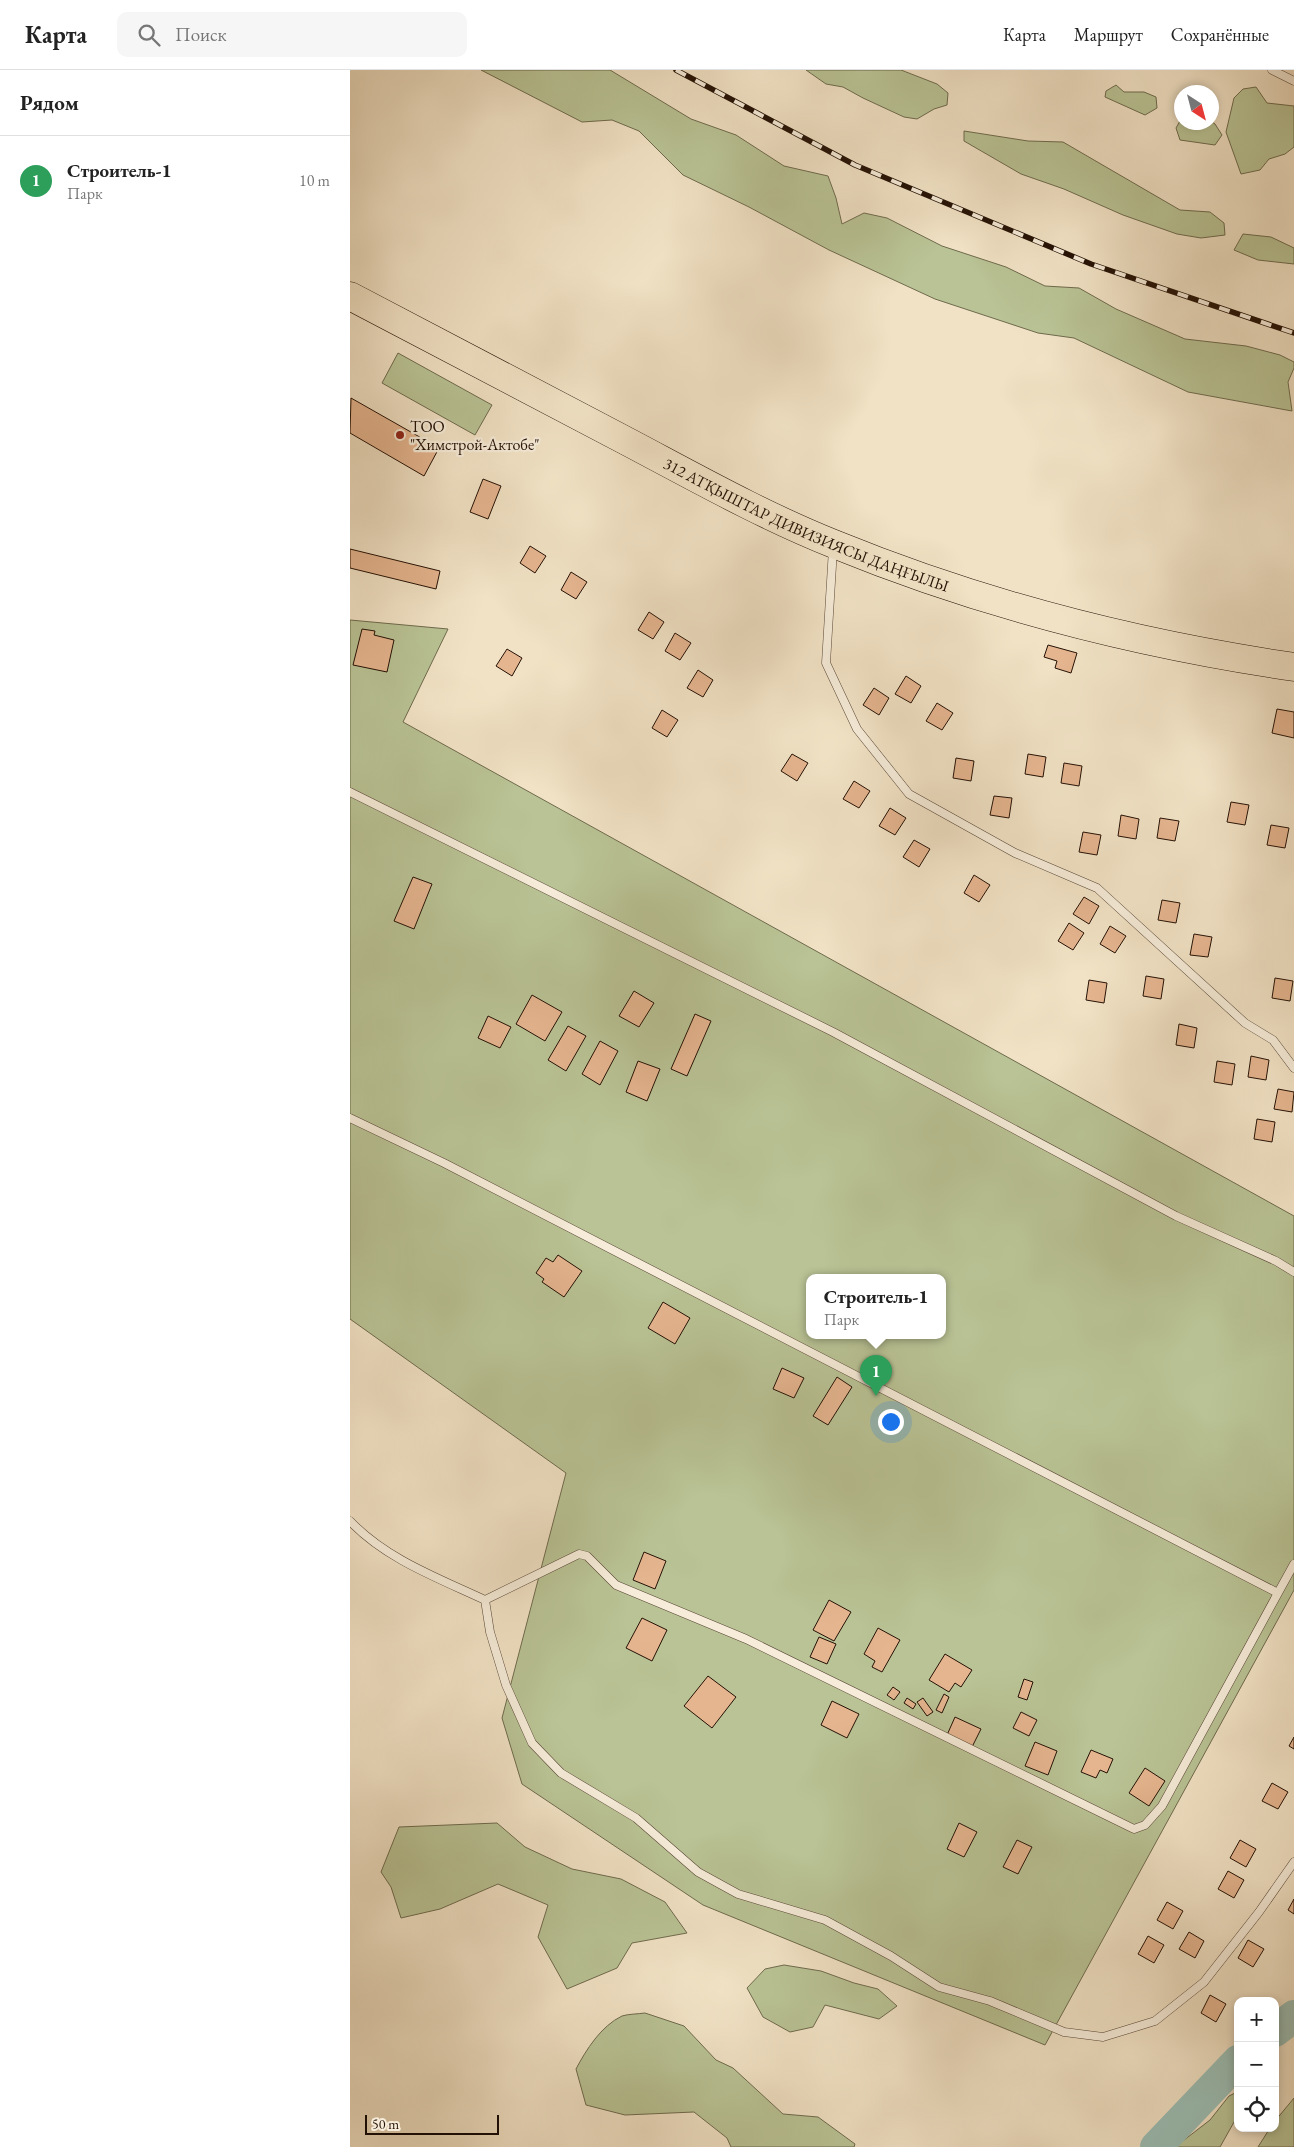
<!DOCTYPE html>
<html lang="ru">
<meta charset="utf-8">
<style>
:root{--surface:#fff;--page:#f6f6f6;--text:#222;--muted:#767676;--line:#e0e0e0;--accent:#8f2418}
body{margin:0;font-family:"EB Garamond",serif;background:var(--page);color:var(--text)}
.controls{position:absolute;right:15px;bottom:15px;display:grid;overflow:hidden;border-radius:10px;box-shadow:0 2px 8px #0003}
.controls button{width:45px;height:45px;display:grid;place-items:center;padding:0;border:0;border-bottom:1px solid var(--line);background:var(--surface);color:var(--text);font:25px sans-serif}
.compass{position:absolute;left:824px;top:15px;width:45px;height:45px;border-radius:50%;background:var(--surface);box-shadow:0 2px 8px #0003;rotate:144deg}
.scale{position:absolute;left:15px;bottom:12px;width:134px;box-sizing:border-box;padding-left:5px;border:2px solid #241105;border-top:0;font-size:14px;line-height:18px;white-space:nowrap;color:#241105;-webkit-text-stroke:4px #f6ecd9;paint-order:stroke}
.you{position:absolute;left:540px;top:1351px;width:18px;height:18px;margin:-12px;border:4px solid #fff;border-radius:50%;background:#1a73e8;box-shadow:0 0 0 8px #1a73e833}
.badge{display:grid;place-items:center;width:32px;height:32px;border-radius:50%;background:var(--accent);color:#fff;font-size:16px;font-weight:700}
.pin{position:absolute;translate:-50% -41px;filter:drop-shadow(0 1px 2px #0008)}
.pin::after{content:'';position:absolute;top:26px;width:18px;height:15px;background:inherit;clip-path:polygon(0 0,100% 0,50% 100%)}
.popup{position:absolute;left:456px;top:1204px;width:140px;height:65px;box-sizing:border-box;display:grid;place-content:center;border-radius:10px;background:var(--surface);filter:drop-shadow(0 1px 4px #0005);font-size:16px;white-space:nowrap;color:var(--muted)}
.popup b{font-size:19px;color:var(--text)}
.popup::after{content:'';position:absolute;left:50%;top:100%;margin-left:-10px;border:10px solid transparent;border-top-color:var(--surface)}
.list{margin:0;padding:0;list-style:none}
h2{display:flex;justify-content:space-between;align-items:center;height:65px;margin:0;padding:0 20px;font-size:21px}
h2 small{font-size:16px;font-weight:400;color:var(--muted)}
.list li{display:grid;grid-template-columns:32px 1fr auto;gap:15px;align-items:center;box-sizing:border-box;height:90px;padding:0 20px;border-top:1px solid var(--line)}
.list b{display:block;font-size:19px;white-space:nowrap}
.list p{margin:0;font-size:16px;white-space:nowrap;color:var(--muted)}
.list em{font-size:16px;font-style:normal;color:var(--muted)}
.icon{flex:none;width:28px;height:28px;fill:none;stroke:currentColor;stroke-width:2;stroke-linecap:round;stroke-linejoin:round}
.map{position:relative;flex:none;width:944px;height:2077px;overflow:hidden}
header{display:flex;align-items:center;gap:30px;box-sizing:border-box;height:70px;padding:0 25px;background:var(--surface);border-bottom:1px solid var(--line)}
header strong{font-size:24px}
nav{display:flex;gap:28px;margin-inline-start:auto;font-size:18px}
.search{width:350px;height:45px;background:var(--page);display:flex;align-items:center;gap:12px;box-sizing:border-box;padding:0 18px;border-radius:10px;color:var(--muted);font-size:19px}
main{display:flex}
aside{flex:1;background:var(--surface)}
.map>svg:first-child{display:block}
.green{fill:#b9c395;stroke:#6e6a4d;fill-rule:evenodd}
.lines{fill:none;stroke-linecap:round;stroke-linejoin:round}
.river{stroke:#9bbeb4;stroke-width:32}
.building{fill:#e5b58f;stroke:#241105}
.lane-casing{stroke:#574535;stroke-width:9}
.highway-casing{stroke:#241105;stroke-width:29}
.lane{stroke:#f6ecd9;stroke-width:8}
.highway{stroke:#f1e2c5;stroke-width:28}
.rail-casing{stroke:#241105;stroke-width:5.5}
.rail{stroke:#f6ecd9;stroke-width:4;stroke-dasharray:11;stroke-linecap:butt}
.poi-dot{fill:#8f2418;stroke:#f6ecd9;stroke-width:2}
.labels{text-anchor:middle;dominant-baseline:central;stroke-width:4.5;stroke-linejoin:round;paint-order:stroke}
.poi-label{font-size:16px;fill:#241105;stroke:#f6ecd9;text-anchor:start}
.street-label{font-size:16px;fill:#241105;stroke:#f6ecd9}
</style>
<header>
<strong>Карта</strong>
<div class="search"><svg class="icon" aria-label="search" viewBox="0 0 24 24"><circle cx="10" cy="10" r="6"/><path d="M15 15l6 6"/></svg>Поиск</div>
<nav><a>Карта</a><a>Маршрут</a><a>Сохранённые</a></nav>
</header>
<main>
<aside>
<h2>Рядом<small></small></h2>
<ul class="list">
<li><span class="badge" style="background:#2e9e5b">1</span><div><b>Строитель-1</b><p>Парк</p></div><em>10 m</em></li>
</ul>
</aside>
<div class="map">
<svg width="944" height="2077" viewBox="0 0 944 2077">
<rect width="100%" height="100%" fill="#f1e2c5"/>
<filter id="stains"><feTurbulence type="fractalNoise" baseFrequency=".004" numOctaves="4"/><feColorMatrix values="0 0 0 0 .2 0 0 0 0 .09 0 0 0 0 .02 0 0 0 .5 -.17"/></filter>
<radialGradient id="worn" r=".72"><stop offset=".6" stop-color="#630" stop-opacity="0"/><stop offset="1" stop-color="#630" stop-opacity=".3"/></radialGradient>
<path class="green" d="M131,0H260L341,49L386,65L434,96L478,106L486,128L492,154L514,143L537,148L592,176L656,197L695,216L729,218L766,239L835,269L896,276L930,285L944,292V298L938,312L942,341L838,322L724,268L688,263L585,229L479,180L399,137L333,105L289,61L262,50L232,52Z
M456,0H551L587,14L598,23L597,35L584,39L567,49L554,47L513,28L493,17L476,14Z
M766,15L774,22H794L806,27L807,38L795,45L755,27L756,21Z
M906,17L917,33L944,36V77L935,84L919,89L910,100L891,104L876,62L884,28L893,19Z
M831,35L832,52H862L865,54L872,65L865,75L830,70L826,58L830,51L827,38Z
M614,61L678,71L713,72L830,140L860,142L874,153L875,165L851,168L827,164L773,145L714,119L671,104L614,71Z
M893,164L921,167L944,178V194L908,190L884,180Z
M48,283L142,335L125,365L32,313Z
M0,550L98,559L53,652L944,1146V1520L695,1975L353,1835L172,1714L152,1648L216,1403L0,1249ZM460,1207H592V1265H460Z
M147,1753L175,1777L222,1799L271,1809L315,1832L337,1863L282,1873L267,1898L217,1919L188,1867L198,1835L148,1814L90,1839L51,1848L41,1817L31,1802L49,1757Z
M434,1895L471,1901L504,1913L528,1919L547,1936L529,1949L475,1935L463,1957L440,1962L413,1947L397,1918L415,1899Z
M295,1943L334,1956L366,1990L383,1998L433,2044L468,2047L505,2074L504,2077H381L377,2068L344,2042L275,2045L236,2035L226,1999C236,1980 251,1956 272,1946C278,1944 288,1944 295,1943Z
M887,2022L888,2045L870,2077H825L860,2050L879,2026Z
M944,2028V2077H908L920,2058H925V2051Z"/>
<g class="lines">
<path class="river" d="M925,1961L944,1946
M806,2077L888,1991"/>
</g>
<path class="building" d="M1,328L89,378L74,406L0,363Z
M133,409L151,416L138,449L120,442Z
M180,476L196,486L185,503L170,493Z
M0,479L90,501L86,519L0,498Z
M221,502L237,512L226,529L211,520Z
M299,542L314,552L303,569L288,560Z
M12,559L25,561L24,565L44,570L37,602L3,595Z
M325,563L341,573L330,590L315,581Z
M698,575L727,583L721,603L705,598L707,591L694,587Z
M157,579L172,588L162,606L146,596Z
M348,600L363,610L353,627L337,618Z
M556,606L571,616L561,633L545,624Z
M524,618L539,628L529,645L513,635Z
M587,633L603,643L592,660L576,651Z
M927,639L944,642V668L922,663Z
M312,640L328,650L317,667L302,658Z
M442,684L458,693L447,711L431,701Z
M678,684L696,687L693,707L675,704Z
M606,688L624,691L621,711L603,708Z
M714,693L732,696L729,716L711,713Z
M504,711L520,721L509,738L493,729Z
M644,726L662,728L659,748L640,745Z
M881,732L899,735L895,755L877,752Z
M540,738L556,748L545,765L529,756Z
M771,745L789,749L786,769L768,766Z
M810,748L829,751L825,771L807,768Z
M921,755L939,758L935,778L917,775Z
M733,762L751,765L747,785L729,782Z
M564,770L580,779L569,797L553,787Z
M624,805L640,815L629,832L614,823Z
M63,807L82,814L64,859L44,851Z
M734,827L749,836L739,854L723,844Z
M812,830L830,833L826,853L808,850Z
M719,853L734,863L723,880L708,871Z
M760,856L776,866L765,883L750,874Z
M844,864L862,867L858,887L840,885Z
M796,906L814,909L811,929L793,926Z
M925,908L943,911L940,931L922,928Z
M739,910L757,913L754,933L736,930Z
M284,921L304,933L289,957L269,946Z
M182,925L212,942L195,971L166,954Z
M345,944L361,951L337,1006L321,999Z
M138,946L161,957L150,978L128,968Z
M829,954L847,958L844,978L826,975Z
M218,956L236,966L216,1001L198,990Z
M250,971L268,981L250,1015L232,1004Z
M901,986L919,990L916,1010L898,1007Z
M288,991L310,999L297,1031L276,1022Z
M867,991L885,994L882,1015L864,1012Z
M928,1019L944,1022L942,1042L924,1039Z
M907,1049L925,1052L922,1072L904,1069Z
M208,1185L232,1201L214,1227L192,1212L194,1209L186,1203L196,1188L203,1192Z
M313,1232L340,1248L325,1274L298,1258Z
M432,1298L454,1308L444,1328L423,1319Z
M487,1307L502,1317L478,1355L463,1346Z
M294,1482L316,1491L305,1519L283,1510Z
M479,1530L501,1542L484,1571L463,1560Z
M292,1548L317,1560L302,1591L276,1578Z
M528,1558L550,1570L532,1602L522,1597L525,1591L514,1584Z
M469,1567L486,1574L477,1594L460,1587Z
M595,1584L622,1600L611,1617L605,1613L599,1622L579,1610Z
M358,1606L386,1627L362,1658L334,1636Z
M674,1609L683,1612L677,1630L668,1627Z
M543,1617L550,1622L544,1630L537,1625Z
M594,1624L599,1627L592,1643L586,1640Z
M557,1628L566,1634L563,1639L554,1633Z
M573,1628L583,1642L577,1646L567,1632Z
M482,1631L509,1644L497,1668L471,1655Z
M671,1642L687,1650L679,1666L663,1658Z
M605,1647L631,1659L622,1677L597,1665Z
M944,1667V1679L939,1676Z
M685,1672L707,1681L698,1705L675,1696Z
M741,1680L763,1689L757,1703L750,1700L746,1708L731,1702Z
M795,1698L815,1711L799,1736L779,1723Z
M922,1713L938,1722L928,1739L912,1731Z
M609,1753L627,1762L614,1787L597,1779Z
M667,1770L682,1777L668,1804L653,1797Z
M890,1770L906,1779L896,1797L880,1788Z
M878,1801L894,1810L884,1828L868,1819Z
M944,1829V1844L938,1840Z
M817,1832L833,1841L823,1859L807,1850Z
M839,1862L854,1871L845,1888L829,1879Z
M798,1866L814,1875L804,1893L788,1884Z
M898,1870L914,1879L903,1897L888,1888Z
M860,1925L876,1934L866,1952L851,1943Z"/>
<g class="lines">
<g class="lane-casing">
<path id="lane" d="M922,0L944,11
M483,479L476,593L507,659L559,724L665,783L747,818L895,953L923,970L944,998
M0,722L483,962L826,1146L926,1191L944,1202
M0,1048L94,1093L928,1523L812,1736L795,1755L784,1759L396,1569L266,1515L237,1486L229,1484L135,1530C88,1508 36,1489 0,1451
M928,1523L944,1494
M135,1530L140,1562L156,1615L182,1673L211,1703L286,1748L348,1802L388,1824L475,1850L541,1886L589,1917L640,1931L714,1962L753,1967L805,1951L854,1912L909,1842L944,1792"/>
</g>
<g class="highway-casing">
<g id="highway">
<path id="s1" d="M0,226C94,275 188,324 282,374C348,409 414,446 484,474C631,534 787,574 944,597"/>
</g>
</g>
<use href="#lane" class="lane"/>
<use href="#highway" class="highway"/>
<g class="rail-casing">
<path id="rail" d="M326,0L505,95L741,194L944,263"/>
</g>
<use href="#rail" class="rail"/>
</g>
<circle class="poi-dot" cx="50" cy="365" r="5"/>
<g class="labels">
<g class="poi-label">
<text x="60" y="356">ТОО<tspan x="60" dy="18">"Химстрой-Актобе"</tspan></text>
</g>
<g class="street-label">
<text stroke="none"><textPath href="#s1" startOffset="511">312 АТҚЫШТАР ДИВИЗИЯСЫ ДАҢҒЫЛЫ</textPath></text>
</g>
</g>
<rect width="100%" height="100%" filter="url(#stains)"/>
<rect width="100%" height="100%" fill="url(#worn)"/>
</svg>
<div class="controls">
<button>+</button>
<button>−</button>
<button><svg class="icon" aria-label="locate" viewBox="0 0 24 24"><circle cx="12" cy="12" r="6"/><path d="M12 2v4M12 18v4M2 12h4M18 12h4"/></svg></button>
</div>
<svg class="compass" viewBox="-18 -18 36 36"><path d="M0-13l5 13h-10z" fill="#e53935"/><path d="M0 13l5-13h-10z" fill="#767676"/></svg>
<div class="scale">50 m</div>
<div class="you"></div>
<div class="pin badge" style="left:526px;top:1326px;background:#2e9e5b">1</div>
<div class="popup"><b>Строитель-1</b>Парк</div>
</div>
</main>
